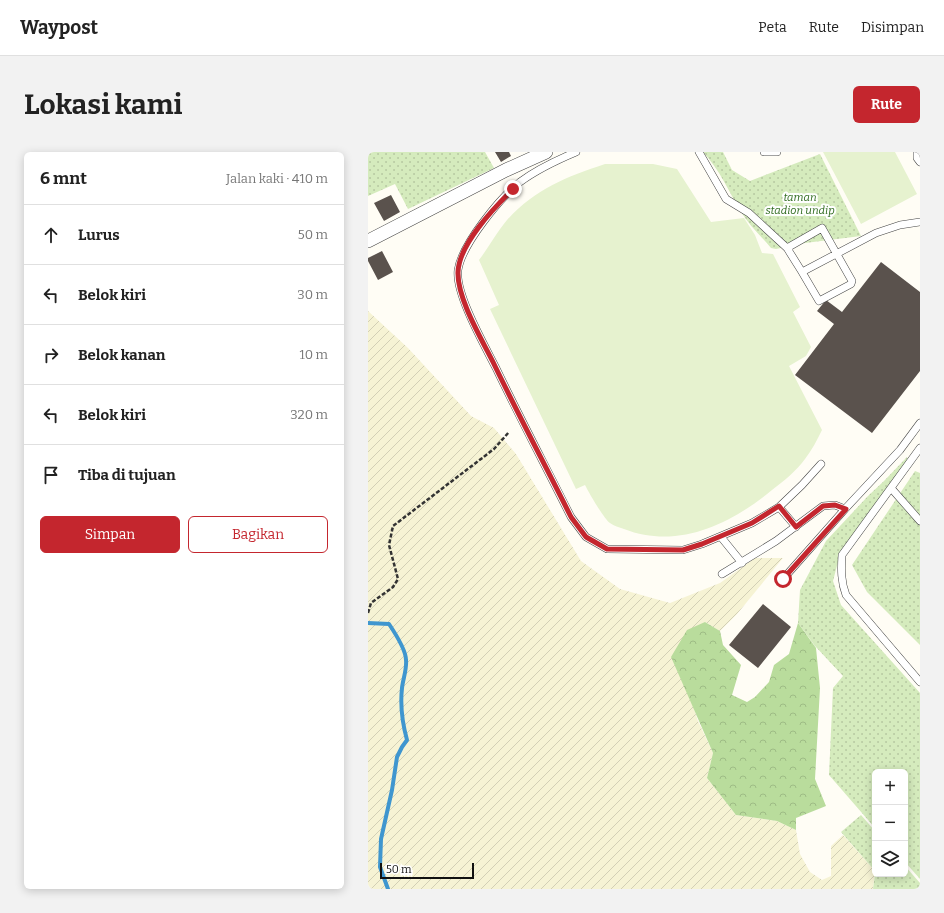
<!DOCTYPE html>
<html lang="id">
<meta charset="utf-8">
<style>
:root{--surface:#fff;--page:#f2f2f2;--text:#222;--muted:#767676;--line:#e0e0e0;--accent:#c4262e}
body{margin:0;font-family:Bitter,serif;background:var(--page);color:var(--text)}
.controls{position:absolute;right:12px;bottom:12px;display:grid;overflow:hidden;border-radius:6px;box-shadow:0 2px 10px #0003}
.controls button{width:36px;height:36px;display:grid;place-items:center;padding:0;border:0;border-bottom:1px solid var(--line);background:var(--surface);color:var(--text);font:20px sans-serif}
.scale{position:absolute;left:12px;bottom:10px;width:94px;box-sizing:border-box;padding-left:4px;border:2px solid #111;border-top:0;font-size:11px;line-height:14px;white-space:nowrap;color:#111;-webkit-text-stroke:3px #fff;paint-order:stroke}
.stop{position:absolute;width:12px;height:12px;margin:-9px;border:3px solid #c4262e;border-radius:50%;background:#fff}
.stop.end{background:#c4262e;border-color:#fff;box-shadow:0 1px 4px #0008}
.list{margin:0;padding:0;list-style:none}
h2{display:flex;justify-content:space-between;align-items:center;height:52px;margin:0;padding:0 16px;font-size:17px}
h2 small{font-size:13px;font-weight:400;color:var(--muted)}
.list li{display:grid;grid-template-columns:26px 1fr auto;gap:12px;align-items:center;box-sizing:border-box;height:60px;padding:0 16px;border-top:1px solid var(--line)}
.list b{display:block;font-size:15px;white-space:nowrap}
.list em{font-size:13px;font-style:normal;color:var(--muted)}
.actions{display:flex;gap:8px;padding:12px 16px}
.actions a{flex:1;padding:9px 0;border:1px solid var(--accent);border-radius:6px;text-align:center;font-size:14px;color:var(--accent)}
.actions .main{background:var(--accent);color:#fff}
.icon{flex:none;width:22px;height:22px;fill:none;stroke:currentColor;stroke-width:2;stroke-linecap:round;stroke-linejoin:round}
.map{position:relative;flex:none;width:552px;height:737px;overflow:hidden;border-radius:6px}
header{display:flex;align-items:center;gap:24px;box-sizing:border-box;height:56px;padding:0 20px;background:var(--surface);border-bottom:1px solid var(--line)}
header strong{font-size:19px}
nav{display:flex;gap:22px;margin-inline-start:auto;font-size:14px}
.intro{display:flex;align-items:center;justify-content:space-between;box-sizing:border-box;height:96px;padding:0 24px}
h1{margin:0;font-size:28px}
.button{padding:10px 18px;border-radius:6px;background:var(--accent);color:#fff;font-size:14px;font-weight:700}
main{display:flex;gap:24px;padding:0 24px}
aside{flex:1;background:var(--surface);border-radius:6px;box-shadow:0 2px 10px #0003}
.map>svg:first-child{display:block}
.farmland{fill:url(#farmland-furrows)}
.green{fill:url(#green-dots)}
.forest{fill:url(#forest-crowns)}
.pitch{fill:#e6f2cf}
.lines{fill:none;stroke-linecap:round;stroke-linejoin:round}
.stream{stroke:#3f96cf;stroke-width:4}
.building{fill:#5a524d}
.lane-casing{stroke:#444;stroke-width:8}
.street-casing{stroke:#444;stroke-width:14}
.path{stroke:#333;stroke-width:2.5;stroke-dasharray:4 2;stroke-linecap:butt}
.lane{stroke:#fff;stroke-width:7}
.street{stroke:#fff;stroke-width:13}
.route{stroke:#c4262e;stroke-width:5}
.labels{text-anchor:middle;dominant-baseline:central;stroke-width:4;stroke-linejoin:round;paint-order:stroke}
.park-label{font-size:11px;font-style:italic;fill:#2f6b1f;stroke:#fff}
</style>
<header>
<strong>Waypost</strong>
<nav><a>Peta</a><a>Rute</a><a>Disimpan</a></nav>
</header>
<div class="intro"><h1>Lokasi kami</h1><a class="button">Rute</a></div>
<main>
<aside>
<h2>6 mnt<small>Jalan kaki · 410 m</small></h2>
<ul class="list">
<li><svg class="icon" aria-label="ahead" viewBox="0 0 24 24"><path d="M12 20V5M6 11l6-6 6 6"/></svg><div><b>Lurus</b></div><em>50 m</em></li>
<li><svg class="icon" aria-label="left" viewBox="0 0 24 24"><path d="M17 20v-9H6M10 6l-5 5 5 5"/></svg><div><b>Belok kiri</b></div><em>30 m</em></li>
<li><svg class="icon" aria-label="right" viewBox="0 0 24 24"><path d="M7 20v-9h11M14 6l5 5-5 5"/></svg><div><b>Belok kanan</b></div><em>10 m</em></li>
<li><svg class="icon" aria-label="left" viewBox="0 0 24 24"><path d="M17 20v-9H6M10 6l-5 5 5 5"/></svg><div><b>Belok kiri</b></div><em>320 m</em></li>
<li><svg class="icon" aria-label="arrive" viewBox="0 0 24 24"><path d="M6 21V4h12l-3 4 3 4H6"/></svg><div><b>Tiba di tujuan</b></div></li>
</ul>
<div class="actions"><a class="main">Simpan</a><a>Bagikan</a></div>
</aside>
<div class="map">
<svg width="552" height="737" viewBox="0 0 552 737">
<defs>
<pattern id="farmland-furrows" width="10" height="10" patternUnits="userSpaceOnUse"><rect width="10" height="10" fill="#f6f3d4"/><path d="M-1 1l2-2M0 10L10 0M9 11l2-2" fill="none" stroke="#d2cfb5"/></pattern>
<pattern id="green-dots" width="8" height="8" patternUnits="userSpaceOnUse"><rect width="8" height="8" fill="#d5ebbd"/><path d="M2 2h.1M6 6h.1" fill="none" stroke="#b6c8a1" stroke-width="1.8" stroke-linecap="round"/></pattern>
<pattern id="forest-crowns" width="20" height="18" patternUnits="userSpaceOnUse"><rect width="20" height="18" fill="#b9dc9c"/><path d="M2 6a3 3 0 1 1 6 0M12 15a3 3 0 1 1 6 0" fill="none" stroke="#9ebc85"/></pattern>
</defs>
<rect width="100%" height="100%" fill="#fffdf5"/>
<path class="farmland" d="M0,159L40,196L103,264L126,276L148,302L213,409L252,437L302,451L352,431L387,406H415L369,462L352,479L337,470L326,557L330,569L345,601L339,626L368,663L409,669L428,678L432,702L442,720L454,728L463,724V694L475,683L507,719L505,737H0Z"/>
<path class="green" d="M0,0H117L126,16L40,57L27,32L0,44Z
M335,0H355L364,18L382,29L452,2L493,84L437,91L408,97L403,96C393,84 381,73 373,60C361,40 352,18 335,0Z
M539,305L540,308L471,406L465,429L473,453L552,541V727L537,710V620H507V676L461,623L465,536L475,524L447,494L430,471L432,438L458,389L500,344L516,329Z
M547,319L552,321V493L499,440L484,413Z
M493,663L507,679V719L473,680Z
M537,714L552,731V737H505L507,722H537Z"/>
<path class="forest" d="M337,470L352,479L355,493L373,513L364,543L379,550L387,545L401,530L406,513L421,502L430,471L448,496L452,536L447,627L458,654L428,666V678L409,669L368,663L339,626L345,601L303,505L319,478Z"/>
<path class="pitch" d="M455,0H527L549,42L493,72Z
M237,12H285L309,17L343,70L376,66L387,83L394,101L405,102L432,155L425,160L443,195L438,204L421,214L454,278C449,288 444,298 437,307C428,319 416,329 404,338C363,372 310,398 256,377C251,375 246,374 242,371C236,367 221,341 217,333L208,337L122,157L131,153L111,108C121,95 128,81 139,68C167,37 198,25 237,12Z"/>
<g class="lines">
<path class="stream" d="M0,471L21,472C27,481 38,498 38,508C39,517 35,527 34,536C32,554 34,570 39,588L34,595L29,605L24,638L13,687L12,715L20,737"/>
</g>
<path class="building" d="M127,0H141L143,4L133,10Z
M23,43L32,60L16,69L6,51Z
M14,99L25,120L10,128L0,109V106Z
M513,110L552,140V219L504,281L427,223L466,172L449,159L458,148L474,160Z
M395,452L423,475L390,516L361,493Z"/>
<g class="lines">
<g class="lane-casing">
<path id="lane" d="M208,0C189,8 168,18 152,30C132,46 94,92 90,118C87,142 117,194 128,216C152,266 178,315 203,365L218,385L239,397L315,398L334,392L384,371L411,355L434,333L453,312
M331,0L358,47L381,61L419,96L434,120L508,81L532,73L552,70
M396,0H409
M549,0V6L552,10
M419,96L454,76L484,129L483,132L451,149L434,120
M552,296L474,403C473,418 473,430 478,443L552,530
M523,336L552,369
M411,355L428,375
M353,385L374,411
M354,422L408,389L455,354L467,353L477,357L532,298L552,271
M415,427L477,357"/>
</g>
<g class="street-casing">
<path id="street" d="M0,89L138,18L178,0"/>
</g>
<path class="path" d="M0,461L3,451L25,435L30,427L21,393L25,374L126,297L141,280"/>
<use href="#lane" class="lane"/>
<use href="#street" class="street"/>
</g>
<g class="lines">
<path class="route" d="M145,37C126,56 91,92 90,120C89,146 113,186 125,210C150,262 177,313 203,365L218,385L239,397L315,398L334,392L384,371L411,354L428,375L455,354L467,353L478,357L415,427"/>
</g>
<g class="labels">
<g class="park-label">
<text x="432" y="45">taman<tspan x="432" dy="13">stadion undip</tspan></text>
</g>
</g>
</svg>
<div class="controls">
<button>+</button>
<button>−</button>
<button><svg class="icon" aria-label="layers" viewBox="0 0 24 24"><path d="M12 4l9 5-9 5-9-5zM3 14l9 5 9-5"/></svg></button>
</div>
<div class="scale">50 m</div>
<div class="stop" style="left:415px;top:427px"></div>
<div class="stop end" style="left:145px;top:37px"></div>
</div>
</main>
